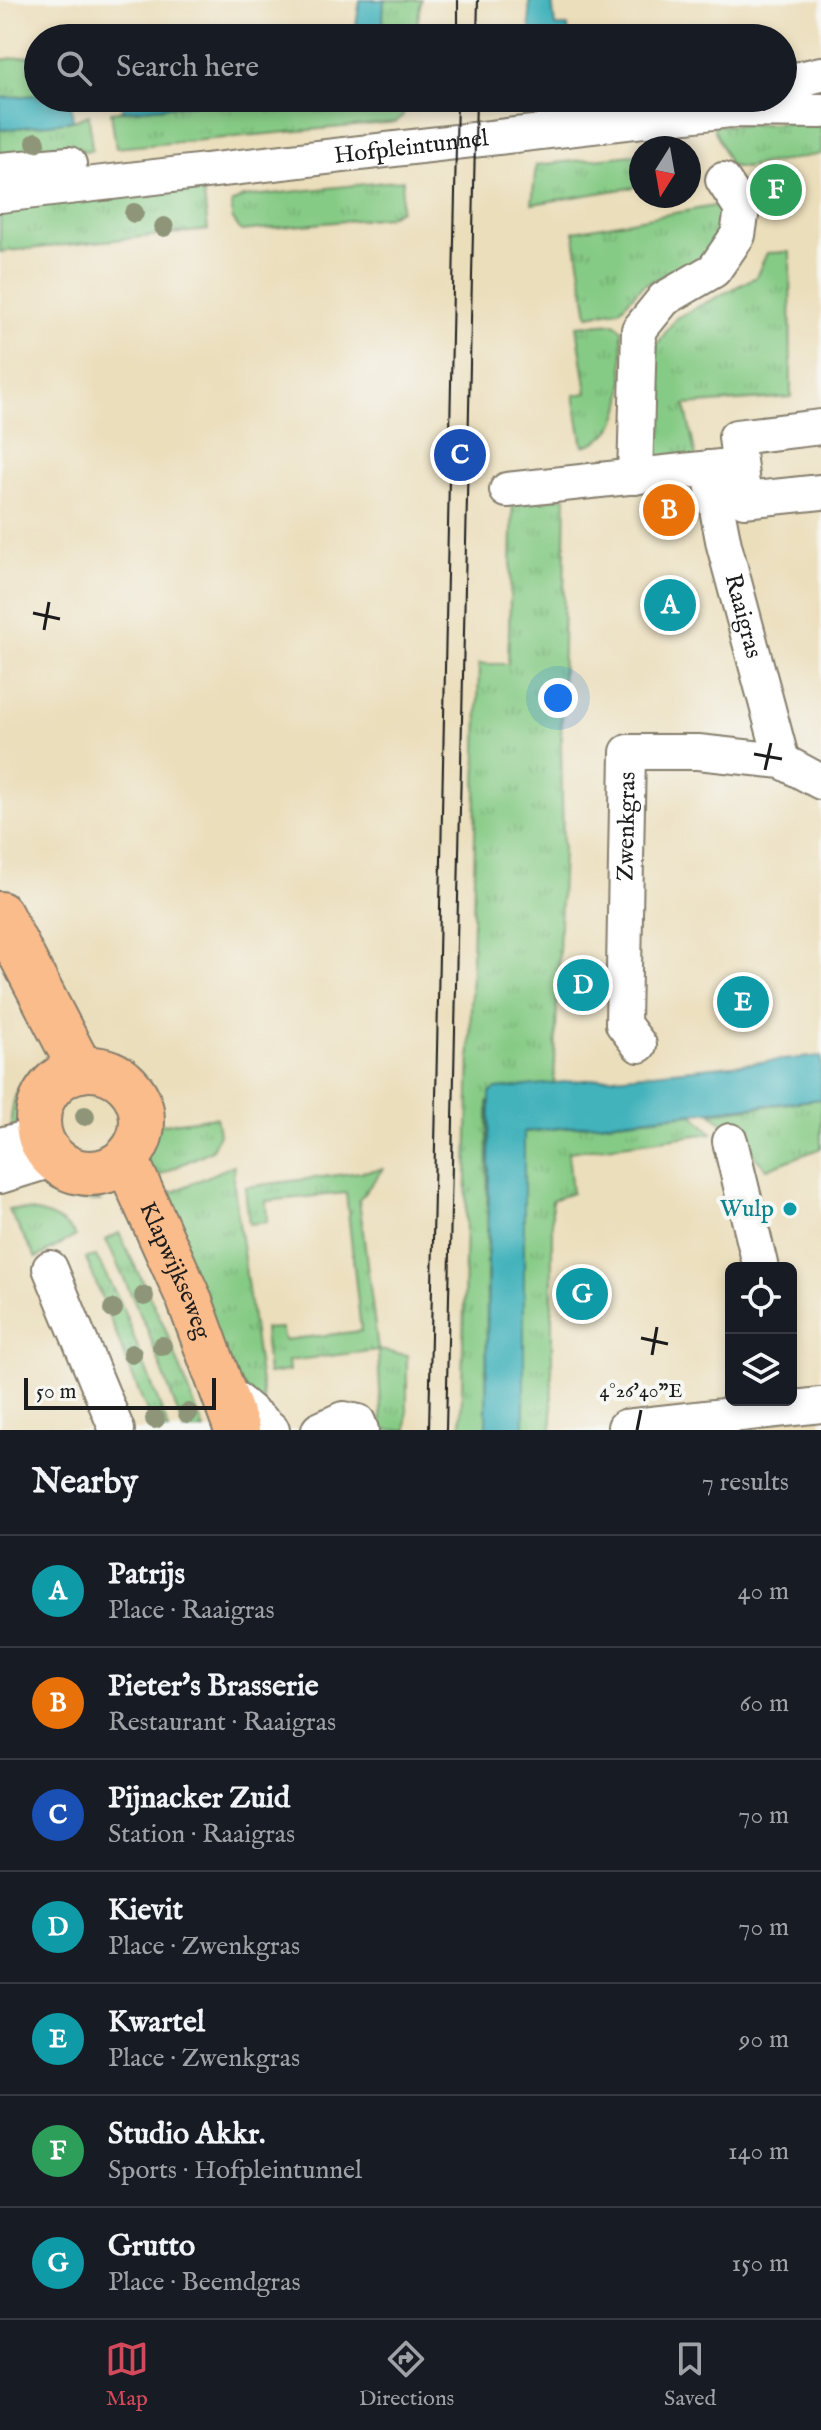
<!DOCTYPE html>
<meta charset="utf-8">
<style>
:root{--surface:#171b24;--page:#242831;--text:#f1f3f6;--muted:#9ea1a6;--line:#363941;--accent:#d1495b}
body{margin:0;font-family:"IM FELL English",serif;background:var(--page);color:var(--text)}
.controls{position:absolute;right:24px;bottom:24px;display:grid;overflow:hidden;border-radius:12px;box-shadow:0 4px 12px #0003}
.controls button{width:72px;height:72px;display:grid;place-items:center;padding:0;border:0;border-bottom:2px solid var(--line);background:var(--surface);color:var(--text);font:40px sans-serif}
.compass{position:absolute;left:629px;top:136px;width:72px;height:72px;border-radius:50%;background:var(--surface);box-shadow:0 4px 12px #0003;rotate:191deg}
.scale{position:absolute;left:24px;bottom:20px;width:192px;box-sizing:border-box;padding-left:8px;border:4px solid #1c1c1c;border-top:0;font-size:22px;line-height:28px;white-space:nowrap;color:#1c1c1c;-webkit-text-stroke:6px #f6f6f2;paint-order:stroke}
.you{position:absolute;left:558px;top:698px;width:28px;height:28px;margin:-20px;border:6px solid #fff;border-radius:50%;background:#1a73e8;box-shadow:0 0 0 12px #1a73e833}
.badge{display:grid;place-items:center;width:52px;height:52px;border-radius:50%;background:var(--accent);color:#fff;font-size:26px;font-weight:700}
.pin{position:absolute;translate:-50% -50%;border:4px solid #fff;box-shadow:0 2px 8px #0006}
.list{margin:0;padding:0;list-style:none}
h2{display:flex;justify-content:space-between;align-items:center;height:104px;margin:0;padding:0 32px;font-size:34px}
h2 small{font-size:26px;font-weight:400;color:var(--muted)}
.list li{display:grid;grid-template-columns:52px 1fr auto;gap:24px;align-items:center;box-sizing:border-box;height:112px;padding:0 32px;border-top:2px solid var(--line)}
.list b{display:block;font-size:30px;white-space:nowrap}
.list p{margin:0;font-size:26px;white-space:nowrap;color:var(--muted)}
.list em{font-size:26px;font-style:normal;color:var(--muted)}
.icon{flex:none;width:44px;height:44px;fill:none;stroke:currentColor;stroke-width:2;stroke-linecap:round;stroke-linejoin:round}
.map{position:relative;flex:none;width:821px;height:1430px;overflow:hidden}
.search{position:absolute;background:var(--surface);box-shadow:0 4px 12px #0003;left:24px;right:24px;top:24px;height:88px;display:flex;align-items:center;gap:20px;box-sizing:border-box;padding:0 28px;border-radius:44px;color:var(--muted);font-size:30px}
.sheet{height:888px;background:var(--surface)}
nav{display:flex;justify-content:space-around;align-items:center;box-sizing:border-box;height:112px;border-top:2px solid var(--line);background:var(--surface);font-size:22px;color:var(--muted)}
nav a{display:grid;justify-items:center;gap:4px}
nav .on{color:var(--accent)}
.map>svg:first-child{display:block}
.grass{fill:url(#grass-tufts);stroke:#517450;stroke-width:2}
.water{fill:#42b2bb;stroke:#2f676c;stroke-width:2}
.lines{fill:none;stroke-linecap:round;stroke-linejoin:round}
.minor-casing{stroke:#847d6c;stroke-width:38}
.major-casing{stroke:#847d6c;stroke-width:48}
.minor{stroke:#fff;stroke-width:34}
.major{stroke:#fabc8b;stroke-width:44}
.tram{stroke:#1c1c1c;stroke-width:2}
.tree{fill:#8e9578}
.ticks{fill:none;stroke:#1c1c1c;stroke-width:3}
.culture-dot{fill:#0f9aa8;stroke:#f6f6f2;stroke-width:3}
.labels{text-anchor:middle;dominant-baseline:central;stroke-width:8;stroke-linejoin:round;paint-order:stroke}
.street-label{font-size:24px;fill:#1c1c1c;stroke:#f6f6f2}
.culture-label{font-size:24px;fill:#0d838f;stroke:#f6f6f2;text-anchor:end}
.ticks-label{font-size:20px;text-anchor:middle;fill:#1c1c1c;stroke:#f6f6f2;stroke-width:8;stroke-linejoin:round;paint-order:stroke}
</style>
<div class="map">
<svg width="821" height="1430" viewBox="0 0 821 1430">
<defs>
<pattern id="grass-tufts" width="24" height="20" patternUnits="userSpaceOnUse" patternTransform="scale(2)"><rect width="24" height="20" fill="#86cb85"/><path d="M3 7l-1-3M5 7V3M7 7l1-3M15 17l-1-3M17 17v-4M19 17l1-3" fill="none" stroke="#73ae72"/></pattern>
</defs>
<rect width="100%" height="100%" fill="#f6f6f2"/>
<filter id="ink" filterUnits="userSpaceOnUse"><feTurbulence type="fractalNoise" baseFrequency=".0125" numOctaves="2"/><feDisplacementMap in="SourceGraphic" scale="16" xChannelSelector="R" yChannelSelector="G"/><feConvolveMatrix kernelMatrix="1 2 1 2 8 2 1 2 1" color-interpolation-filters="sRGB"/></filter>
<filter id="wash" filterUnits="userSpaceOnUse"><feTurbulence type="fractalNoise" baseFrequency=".006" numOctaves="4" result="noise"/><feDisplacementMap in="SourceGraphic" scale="32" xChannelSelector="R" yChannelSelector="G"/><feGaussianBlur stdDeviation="1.8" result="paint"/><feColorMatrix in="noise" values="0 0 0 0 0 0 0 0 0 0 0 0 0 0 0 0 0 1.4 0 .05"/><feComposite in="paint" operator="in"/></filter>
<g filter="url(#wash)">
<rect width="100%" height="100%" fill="#ebdebb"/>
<path class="grass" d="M384,0H421L415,38H382Z
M38,55V95L0,98V60Z
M261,98H404L403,115L396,122L116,148L111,112Z
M89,115L92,150L0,158V130L73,121Z
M821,122V154L745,168L730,166L713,126Z
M641,154V186L532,204L536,165Z
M403,180L400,210L387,217L241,231L232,218V203L243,197Z
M203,187L208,230L0,252V208Z
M725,204L726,235L700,258L643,285L619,310L588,315L574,231Z
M790,252L791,397L685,405L697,462L659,465L650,387L656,346L676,318L756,277L767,253Z
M615,323L622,330C622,371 635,435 583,446L574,395L587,393L577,326Z
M566,497L561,746L563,848L554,1084L532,1087L488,1101L486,1430H461L479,664H508L513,500Z
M37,1065C40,1091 30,1112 11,1130C10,1103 17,1083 37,1065Z
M821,1099V1148L767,1169L712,1113Z
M693,1114L712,1133L568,1152L572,1193L552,1200V1430H524V1132Z
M216,1117L219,1134L212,1150L145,1182L143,1158L157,1125Z
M234,1165L233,1179L264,1406L224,1368L161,1197Z
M383,1169L359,1200L378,1350L407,1355V1430H382L378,1350L288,1361L289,1371L268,1374L264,1329L281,1328L284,1340L361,1331L346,1193L266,1201L267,1222L249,1224L245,1187Z
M47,1175L81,1184L100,1201C73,1202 53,1196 34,1176Z
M8,1209C33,1209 60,1215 76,1236L36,1258Z
M119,1233L164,1326L204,1430H184L147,1329L106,1240Z
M96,1256L122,1306L169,1430H154L86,1258Z"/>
<path class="water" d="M360,0H384L382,38H354Z
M529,0H552L555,26H568L569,38H534L530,29Z
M38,95V98H71L73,121L0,130V98Z
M122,98H261L123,111Z
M821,1056V1099L524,1132V1430H486L490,1093L496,1089Z"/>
</g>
<g filter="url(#ink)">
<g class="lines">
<g class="minor-casing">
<g id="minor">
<path d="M783,83L821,74"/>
<path d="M0,170L69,164"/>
<path id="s1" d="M0,195L730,110L821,111"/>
<path d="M821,427L736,437L744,500L821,492"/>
<path id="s2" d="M709,468L724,545L782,761"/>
<path d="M635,477L639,330L664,299L714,270L738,235L742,209L723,180"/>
<path d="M507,490L739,465"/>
<path id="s3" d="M639,1045L623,1024L628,752H698L782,761L821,782"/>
<path d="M730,1141L761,1268"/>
<path d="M0,1145L40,1135"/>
<path d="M0,1176L55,1159"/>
<path d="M50,1268L117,1430"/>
<path d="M222,1388L272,1430"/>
<path d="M319,1430L343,1419L358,1422L361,1430"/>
<path d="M626,1430L625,1427L821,1405"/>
</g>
</g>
<g class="major-casing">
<g id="major">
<path d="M0,914L81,1070"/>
<circle cx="90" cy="1121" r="52"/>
<path id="s4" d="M126,1159L189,1299L237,1430"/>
</g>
</g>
<use href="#minor" class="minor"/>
<use href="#major" class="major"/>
<path class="tram" d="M458,38V0
M477,38L478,0
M429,1430L457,98
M446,1430L476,98"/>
</g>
<g class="tree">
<circle cx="36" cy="142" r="10"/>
<circle cx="134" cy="213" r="10"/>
<circle cx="164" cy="227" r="10"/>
<circle cx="85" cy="1116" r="10"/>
<circle cx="144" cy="1296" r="10"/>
<circle cx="113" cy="1309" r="10"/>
<circle cx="162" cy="1346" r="10"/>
<circle cx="132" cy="1354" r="10"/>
<circle cx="188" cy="1413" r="10"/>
<circle cx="155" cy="1419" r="10"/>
</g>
</g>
<path class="ticks" d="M33,613L60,619M44,630L49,602M754,754L782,759M765,770L771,743M641,1338L668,1344M652,1355L657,1327M637,1430L641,1410"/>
<circle class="culture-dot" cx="790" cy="1209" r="8"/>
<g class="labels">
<g class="street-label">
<text stroke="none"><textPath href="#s1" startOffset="414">Hofpleintunnel</textPath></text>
<text stroke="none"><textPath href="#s2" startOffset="152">Raaigras</textPath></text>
<text stroke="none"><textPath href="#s3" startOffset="224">Zwenkgras</textPath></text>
<text stroke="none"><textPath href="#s4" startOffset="122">Klapwijkseweg</textPath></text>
</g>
<g class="culture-label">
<text x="774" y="1209">Wulp</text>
</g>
</g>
<g class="ticks-label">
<text x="641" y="1397">4°26'40"E</text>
</g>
</svg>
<div class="controls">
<button><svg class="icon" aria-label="locate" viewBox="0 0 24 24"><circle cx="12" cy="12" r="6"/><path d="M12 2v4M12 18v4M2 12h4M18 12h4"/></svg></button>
<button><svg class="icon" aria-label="layers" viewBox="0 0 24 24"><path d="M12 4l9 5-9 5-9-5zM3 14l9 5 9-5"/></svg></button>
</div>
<svg class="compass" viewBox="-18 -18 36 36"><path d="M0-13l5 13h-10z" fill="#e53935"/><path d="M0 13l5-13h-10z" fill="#9ea1a6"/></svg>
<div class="scale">50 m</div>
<div class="you"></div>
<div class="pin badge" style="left:670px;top:605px;background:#0f9aa8">A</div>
<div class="pin badge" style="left:669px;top:510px;background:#e8710a">B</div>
<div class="pin badge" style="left:460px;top:455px;background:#1a4fb4">C</div>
<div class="pin badge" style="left:583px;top:985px;background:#0f9aa8">D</div>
<div class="pin badge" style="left:743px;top:1002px;background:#0f9aa8">E</div>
<div class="pin badge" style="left:776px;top:190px;background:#2e9e5b">F</div>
<div class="pin badge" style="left:582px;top:1294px;background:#0f9aa8">G</div>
<div class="search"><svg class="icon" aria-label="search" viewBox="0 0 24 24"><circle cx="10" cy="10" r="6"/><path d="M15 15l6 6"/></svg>Search here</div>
</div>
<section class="sheet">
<h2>Nearby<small>7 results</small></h2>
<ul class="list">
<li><span class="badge" style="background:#0f9aa8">A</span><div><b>Patrijs</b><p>Place · Raaigras</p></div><em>40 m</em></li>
<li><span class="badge" style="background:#e8710a">B</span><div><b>Pieter's Brasserie</b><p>Restaurant · Raaigras</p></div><em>60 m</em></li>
<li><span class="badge" style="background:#1a4fb4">C</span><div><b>Pijnacker Zuid</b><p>Station · Raaigras</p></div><em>70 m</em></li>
<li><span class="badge" style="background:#0f9aa8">D</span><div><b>Kievit</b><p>Place · Zwenkgras</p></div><em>70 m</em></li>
<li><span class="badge" style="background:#0f9aa8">E</span><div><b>Kwartel</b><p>Place · Zwenkgras</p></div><em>90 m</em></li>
<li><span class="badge" style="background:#2e9e5b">F</span><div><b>Studio Akkr.</b><p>Sports · Hofpleintunnel</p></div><em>140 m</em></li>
<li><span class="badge" style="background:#0f9aa8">G</span><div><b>Grutto</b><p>Place · Beemdgras</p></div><em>150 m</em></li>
</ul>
</section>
<nav>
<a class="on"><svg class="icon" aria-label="map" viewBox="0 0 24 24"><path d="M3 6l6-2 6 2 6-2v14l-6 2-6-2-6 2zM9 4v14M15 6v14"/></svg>Map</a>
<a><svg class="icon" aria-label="directions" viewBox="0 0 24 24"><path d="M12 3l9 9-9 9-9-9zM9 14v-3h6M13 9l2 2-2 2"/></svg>Directions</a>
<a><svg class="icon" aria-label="saved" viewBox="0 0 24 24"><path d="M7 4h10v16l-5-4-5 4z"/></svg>Saved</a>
</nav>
